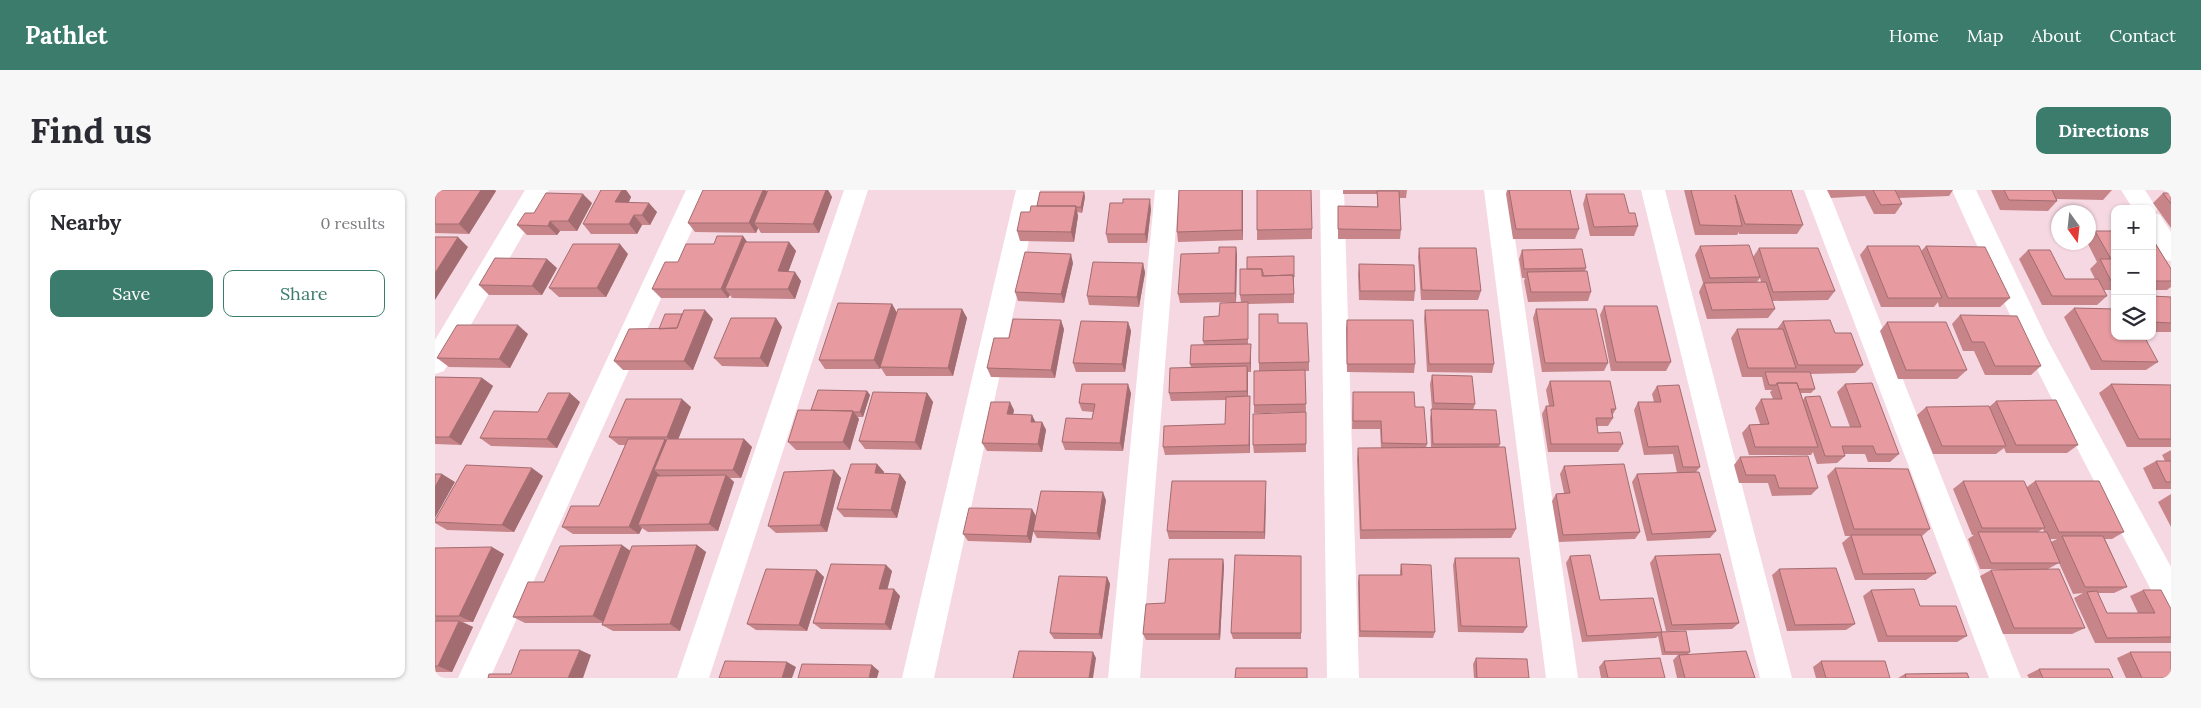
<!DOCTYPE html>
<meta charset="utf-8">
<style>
:root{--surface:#fff;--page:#f7f7f7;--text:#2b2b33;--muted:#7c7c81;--line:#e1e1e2;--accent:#3c7c6c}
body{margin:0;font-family:Lora,serif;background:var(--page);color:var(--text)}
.controls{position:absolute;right:15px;top:15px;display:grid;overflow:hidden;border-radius:10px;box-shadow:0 1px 4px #0004}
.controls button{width:45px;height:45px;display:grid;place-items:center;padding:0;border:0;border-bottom:1px solid var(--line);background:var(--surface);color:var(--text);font:25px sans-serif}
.compass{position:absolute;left:1616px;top:15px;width:45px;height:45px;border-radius:50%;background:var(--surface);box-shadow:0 1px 4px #0004;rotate:165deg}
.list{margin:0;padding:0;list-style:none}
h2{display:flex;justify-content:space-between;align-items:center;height:65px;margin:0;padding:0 20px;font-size:21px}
h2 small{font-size:16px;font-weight:400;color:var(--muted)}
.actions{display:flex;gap:10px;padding:15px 20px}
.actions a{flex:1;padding:11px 0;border:1px solid var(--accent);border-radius:10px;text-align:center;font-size:18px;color:var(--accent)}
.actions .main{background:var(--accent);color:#fff}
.icon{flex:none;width:28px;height:28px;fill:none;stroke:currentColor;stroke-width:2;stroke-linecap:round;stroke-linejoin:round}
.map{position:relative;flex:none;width:1736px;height:488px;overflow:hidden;border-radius:10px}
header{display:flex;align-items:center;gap:30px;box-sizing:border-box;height:70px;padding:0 25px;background:var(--accent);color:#fff}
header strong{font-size:24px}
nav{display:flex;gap:28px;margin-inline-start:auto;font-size:18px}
.intro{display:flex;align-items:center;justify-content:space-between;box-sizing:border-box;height:120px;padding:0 30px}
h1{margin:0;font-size:35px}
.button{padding:12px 22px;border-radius:10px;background:var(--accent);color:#fff;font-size:18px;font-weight:700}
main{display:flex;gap:30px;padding:0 30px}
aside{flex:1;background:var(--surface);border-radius:10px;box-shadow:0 1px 4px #0004}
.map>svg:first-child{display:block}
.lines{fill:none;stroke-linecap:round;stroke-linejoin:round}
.minor{fill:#fff;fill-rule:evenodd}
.wall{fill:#c7858a;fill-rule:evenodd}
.shaded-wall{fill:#a26c70}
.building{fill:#e79ba0;stroke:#a26c70}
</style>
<header>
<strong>Pathlet</strong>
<nav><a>Home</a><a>Map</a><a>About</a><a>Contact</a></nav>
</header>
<div class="intro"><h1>Find us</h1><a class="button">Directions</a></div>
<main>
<aside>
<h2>Nearby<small>0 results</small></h2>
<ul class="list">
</ul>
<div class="actions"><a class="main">Save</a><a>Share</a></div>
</aside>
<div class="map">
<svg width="1736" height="488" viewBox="0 0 1736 488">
<rect width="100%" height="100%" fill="#f6d8e2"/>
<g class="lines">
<path class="minor" d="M90,0H114L9,181L0,184V150Z
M251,0H275L55,488H23Z
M409,0H433L274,488H242Z
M581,0H605L499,488H467Z
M720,0H744L705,488H673Z
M885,0H909L924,488H892Z
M1049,0H1073L1143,488H1111Z
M1206,0H1230L1357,488H1325Z
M1369,0H1393L1586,488H1554Z
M1517,0H1541L1612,149L1736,377V421L1725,417C1653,279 1580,143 1517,0Z
M1686,0H1710L1722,19L1720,23L1725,25L1736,42V71L1727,69L1717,52V19H1698Z"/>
</g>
<path class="wall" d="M0,0L61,1L34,44L0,43Z
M166,0H191L196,7L194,12L222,22L215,35H207L202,44H156L148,34Z
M333,0H393L397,7L384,43H326L323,38L321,43L260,42L253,33L332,2Z
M744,0H808V50L743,52L742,42Z
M908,0H972L971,8H964L966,40L965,49H903V16L942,17V4H908Z
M1072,0H1135L1144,39L1140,49H1078L1071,4Z
M1249,0H1356L1368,35L1362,44H1304V42L1302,45H1260Z
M1392,0H1518L1514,6L1464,8L1467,14L1460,24H1439L1430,6L1396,8Z
M1556,0H1677L1668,10L1622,9V11L1613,21L1565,20Z
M649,2L650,7L647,23L642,22L643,26L639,52L585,51L582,41L602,16Z
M1728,3H1736V38L1718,13Z
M1151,4L1194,23L1203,36L1199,46H1155L1148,14Z
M157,13L142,41H125L122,45H92L82,35L99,23Z
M716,19L712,53H673L671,44Z
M877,39V49L822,50V40Z
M1660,41H1680V100H1669L1672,106L1662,115H1607L1584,69L1593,60L1630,89H1660L1655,79L1662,72L1652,52H1654V47Z
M308,46L312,52H354L361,61L353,81L366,91L360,109L297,108L295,105L293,108H226L217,99L279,54Z
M1717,48L1736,79V97L1732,100H1717Z
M1265,56L1318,67L1324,58L1400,101L1393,110L1337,111L1340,119L1333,128L1272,129L1264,102L1268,93L1260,65ZM1325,88L1326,92H1322Z
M1432,56L1486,61L1491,56L1575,108L1565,117H1504L1503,112L1499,117H1446L1425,65Z
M801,57L802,66L801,112L745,113L743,104L784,63Z
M984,58L1046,101L1043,110H986L983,67Z
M1087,60L1151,78L1150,81L1156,102L1153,111L1093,112L1089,91L1090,88H1087L1084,69Z
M193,64L171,107H124L114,98Z
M859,66V113L813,114V154L816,163V182H813V206H815V263L730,265L728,257L790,234L791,210L736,211L734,203L756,177L755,174L769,155L768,151L784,126L806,112L805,105L812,79Z
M638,73L629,113L583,111L580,102Z
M708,73L710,83L704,117L654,115L652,106Z
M924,74L980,101L979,111L924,110L923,84Z
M122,78L107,105H54L44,95Z
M1717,106L1736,107V142H1717Z
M1680,113V146L1723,172L1711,180H1656L1629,127L1639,118L1678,119L1677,115Z
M457,114L462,123L527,119L532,128L518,186H451L446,178L445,179H390L384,170Z
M1169,116L1236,172L1231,181H1176L1165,125Z
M1101,119L1173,173L1169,181L1107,182L1098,128Z
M990,120L1059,174L1057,183L992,182L989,129Z
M1525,125L1606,176L1596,185H1550L1539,161H1528L1517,134Z
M341,128L347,137L333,177L287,176L279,168Z
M278,129L258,180H188L179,171L224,139Z
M912,130L980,174L979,183L912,182L911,139Z
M1348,131L1400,143L1428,175L1420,183L1375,184L1380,199L1376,203H1366L1368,210L1370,207L1396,237H1415L1402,202L1410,194L1464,264L1455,272H1433L1430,264H1409L1410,266L1402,273L1382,274L1378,262L1376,265H1314L1307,243L1314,235L1325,234L1320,218L1326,209H1338L1335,202L1337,200H1330L1327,187H1307L1296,148L1302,139H1342Z
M693,132L696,141L690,182H641L638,173Z
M1452,132L1532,180L1522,189H1463L1445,141Z
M844,133L874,172V181H870L871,222L819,223V215L824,181V173Z
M629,139L620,188L556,187L552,178L574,148Z
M93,144L75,178L14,177L2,168Z
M997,185L1040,214L1038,220L1065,254L1064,257L1081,339L1076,348L925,349L922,269L923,258H946L945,239H917L918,202L980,217L992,254L991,258H996L995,228L997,219L995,194Z
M0,187L47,188L58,196L26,255L0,254Z
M1115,191L1181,219L1177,226L1178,228L1173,236H1162L1163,243L1188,254L1183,262H1113L1107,224L1111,216H1114L1111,200Z
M1676,194L1736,195V257H1692L1664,203Z
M1222,196L1265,277L1261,282L1281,341L1275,348L1212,351L1197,292L1202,284L1242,283L1238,264L1209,265L1199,220L1203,212H1219L1217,204Z
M432,201L435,205L428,227H422L424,229L415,260H361L353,252L376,220Z
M492,203L498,212L486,260L430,259L424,251Z
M696,203L688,261L630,260L627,252L657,229L658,222L647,221L644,213Z
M1561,211L1643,255L1632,263H1571L1569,258L1561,264H1498L1482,225L1491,217H1554Z
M145,212L122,258L56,256L45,248L103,222Z
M256,217L243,249H309L317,257L306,288H295L299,292L283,341L213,342L207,338L204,344H138L127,337L164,316L190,255H184L174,247Z
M579,220L578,224L600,232H607L611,240L607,262L552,261L547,253Z
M871,222V262L819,263L818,255Z
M1736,260V299H1718L1708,278L1721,271H1730L1727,265Z
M1305,267L1383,298L1376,305L1337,306L1333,293H1304L1299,275Z
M442,274L449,282L448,284H465L471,292L462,328L409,327L402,319Z
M1129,276L1205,342L1200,349L1124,352L1117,311L1121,304L1129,303L1125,284Z
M1400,278L1495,339L1487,346L1501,383L1491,390H1420L1407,353L1415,346H1410L1392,286Z
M399,280L406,288L392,342L341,343L333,336Z
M108,286L79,342L12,340L0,333V330Z
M1528,291L1592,297L1600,291L1689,342L1677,349H1670L1692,397L1679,403H1663L1672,423H1703L1695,406L1708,400L1736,447V453H1660L1639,408L1648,403L1638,404L1624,373L1613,379L1650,438L1637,444H1568L1545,386L1556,380L1573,379H1545L1533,349L1539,345H1537L1518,299ZM1608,339L1609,342H1603ZM1615,349H1622L1616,352Z
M831,299L830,349H734L732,341Z
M1736,304V337L1723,312Z
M671,310L665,350L602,348L598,341L596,353L533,351L528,344L601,326Z
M262,355L271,362L245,441H178L167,435L168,433H90L78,427L109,392L195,361Z
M0,358L69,364L38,432H28L38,437L17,482H0Z
M866,366V449H798L796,443Z
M1135,366L1165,410L1227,442L1255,462L1253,464L1320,488H1242L1238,470L1243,465H1227L1223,446L1221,448L1147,452L1131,373Z
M1220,366L1304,433L1297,439L1231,441L1215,373Z
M1020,368L1092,437L1088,443L1023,442L1018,375Z
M788,369L789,376L785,450H711L708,444Z
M966,374L1000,442L998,448L924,447L923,392L924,385H965V381Z
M451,375L457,381L452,399L465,406L456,440L386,439L378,433Z
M1344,379L1420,434L1411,440L1352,441L1337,385Z
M382,380L389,387L372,441L321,440L312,434Z
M672,387L675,394L667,449H619L615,443Z
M1436,400L1485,416L1532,446L1522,452H1443L1428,406Z
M1695,462L1736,488H1691L1682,468Z
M1041,468L1094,488H1039L1038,474Z
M1169,471L1230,488H1166L1164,477Z
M1386,471L1455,488H1381L1378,477Z
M1604,479L1678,488H1594L1592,485Z
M1470,484L1534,488H1463Z"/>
<path class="shaded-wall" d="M46,0H60L61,1L34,44L24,34Z
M187,0H191L196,7L189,22L180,12Z
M328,0H331L336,7L319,33L323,38L321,43L314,33Z
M391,0H393L397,7L384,43L378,34Z
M807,0H808V50L807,40Z
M649,2L650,7L647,23L646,17Z
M148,4L157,13L142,41L133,31Z
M715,9L716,19L712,53L710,44Z
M214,13L222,22L215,35L207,25Z
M641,16L643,26L639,52L636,42Z
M199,25L207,35L202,44L194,34Z
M115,31L125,41L122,45L113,36Z
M308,46L315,56L290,99L295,105L293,108L286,99Z
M23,47L33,57L0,110V83Z
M354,52L361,61L350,91L343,81Z
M185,54L193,64L171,107L162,98Z
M801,57L802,66L801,112L800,103Z
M636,64L638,73L629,113L626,104Z
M112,69L122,78L107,105L97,96Z
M708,73L710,83L704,117L702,107Z
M360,82L366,91L360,109L353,99Z
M457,114L462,123L445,179L439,170Z
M527,119L532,128L518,186L513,178Z
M270,120L278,129L258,180L249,171Z
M341,128L347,137L333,177L325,168Z
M626,130L629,139L620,188L616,180Z
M693,132L696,141L690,182L687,174Z
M83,135L93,144L75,178L64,169Z
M816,154V182L815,173Z
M812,176L813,185V209L812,201Z
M47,188L58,196L26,255L14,247Z
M693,194L696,203L688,261L685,253Z
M432,201L435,205L428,227L425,222Z
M135,203L145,212L122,258L112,249Z
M492,203L498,212L486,260L480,252Z
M815,206V263L814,255Z
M247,209L256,217L241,255L232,247Z
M575,212L579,220L576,233L572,224Z
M418,221L424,229L415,260L408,252Z
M597,225L601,233L596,232Z
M607,232L611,240L607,262L603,254Z
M230,249L239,257L219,280L227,287L203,335L207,338L204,344L194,337Z
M309,249L317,257L306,288L298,280Z
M442,274L449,282L446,291L440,283Z
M97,278L108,286L79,342L67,335Z
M399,280L406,288L392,342L385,335Z
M7,284L20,292L0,328V297Z
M465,284L471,292L462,328L456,320Z
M291,285L299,292L283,341L274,334Z
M831,291V299L830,349L829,342Z
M668,302L671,310L665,350L662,343Z
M597,319L601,326L596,353L592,346Z
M187,355L197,362L170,433L158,426Z
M262,355L271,362L245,441L235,434Z
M57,357L69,364L38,432L24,426Z
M788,369L789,376L785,450L784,444Z
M451,375L457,381L451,405L444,399Z
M382,380L389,387L372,441L364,435Z
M672,387L675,394L667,449L664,444Z
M459,399L465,406L456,440L450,434Z
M24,431L38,437L17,482L3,476Z
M145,460L156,465L148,488H133Z
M658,462L661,468L658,488H654Z
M352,472L361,477L357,488H347Z
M437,475L444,481L442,488H434Z"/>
<path class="building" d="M0,0H46L24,34H0Z
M166,0H187L180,12L214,13L207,25H199L194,34H148Z
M268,0H328L314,33H253Z
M333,0H391L378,34L319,33Z
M744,0H807V40L742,42Z
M822,0H876L877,39L822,40Z
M1074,0H1135L1144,39H1081Z
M1256,0H1356L1368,35L1310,34L1300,5L1307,36L1265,35Z
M1438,0H1460L1467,14L1446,15Z
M1569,0H1617L1622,11L1574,10Z
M942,1H964L966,40L903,39V16L943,17Z
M605,2H649L646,17H640L641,16H602Z
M111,3L148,4L133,31H115L113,36L82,35L90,23H99Z
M1728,3H1736V14Z
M1151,4H1189L1194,23H1200L1203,36L1159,37Z
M688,9H715L710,44H671L675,13H688Z
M596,16H641L636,42L582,41L586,22H595Z
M1660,41H1680V91H1676L1665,69H1676Z
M282,46H308L286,99H217L230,72H243L251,54H279Z
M0,47H23L0,83Z
M1717,48L1736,79V91H1717Z
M310,52H354L343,81L360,82L353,99H290Z
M138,54H185L162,98H114Z
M1314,55L1325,87L1275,88L1265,56Z
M1432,56H1484L1507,108H1453Z
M1491,56L1550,57L1575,108H1513Z
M784,57H801L800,103L743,104L746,64L784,63Z
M984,58H1041L1046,101L987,100Z
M1324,58H1383L1400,101L1338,102Z
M1147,59L1151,78L1089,79L1087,60Z
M1593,60H1615L1630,89H1663L1672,106H1617Z
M590,62L636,64L626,104L580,102Z
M859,66V87H858V85L828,86V82H827V79H812V67Z
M60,68L112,69L97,96L44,95Z
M658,72L708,73L702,107L652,106Z
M924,74L979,75L980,101H925Z
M805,79H827V86L858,85L859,104L805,105Z
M1152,81L1156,102H1096L1092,82Z
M1331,92L1340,119L1277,120L1269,93Z
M1717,106L1736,107V133L1717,132Z
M813,112V149L768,151L769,127L784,126L785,113Z
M403,113L457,114L439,170H384Z
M1169,116H1222L1236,172H1181Z
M1639,118L1680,119V146H1709L1723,172L1667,171Z
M463,119H527L513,178L445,177Z
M1101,119H1161L1173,173H1110Z
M249,120H270L249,171H179L194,139L242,138Z
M990,120H1053L1059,174H994Z
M230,124H247L242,138L224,139Z
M824,124H843V133H872L874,172L824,173Z
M1525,125L1582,126L1606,176H1560L1549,152H1537Z
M296,128H341L325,168H279Z
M578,129L626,130L616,180L552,178L559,148H574Z
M912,130H978L980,174H912Z
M1395,130L1400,143H1416L1428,175H1363L1348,131Z
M646,131L693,132L687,174L638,173Z
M1452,132H1511L1532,180H1471Z
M22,135H83L64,169L2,168Z
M1302,139H1348L1361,178H1313Z
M816,154L815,173L755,174L756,155Z
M812,176V201L734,203L735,178Z
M870,180L871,214L819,215V181Z
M1330,182H1375L1380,199H1364L1362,193H1342L1341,195H1334Z
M997,185L1037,186L1040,214L999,213Z
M0,187L47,188L14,247H0Z
M1115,191H1175L1181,219H1176L1178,228H1161L1163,243L1185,242L1188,254H1116L1111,216H1119Z
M1342,193H1362L1383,257H1320L1314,235L1334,234L1326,209H1347Z
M1437,193L1464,264H1441L1438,256H1407L1410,266H1390L1370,207L1385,206L1396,237H1426L1410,194Z
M647,194H693L685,253L627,252L631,228L657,229L660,214L644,213Z
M1676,194L1736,195V249H1704Z
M1244,195L1265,277H1248L1243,256L1213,257L1203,212H1226L1222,196Z
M383,200L432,201L425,222H419L418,221L376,220Z
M438,202L492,203L480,252L424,251Z
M918,202H979L980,217H989L992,254L947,253L946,231H918Z
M113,203H135L112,249L45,248L59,221L103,222Z
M815,206L814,255L728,257L729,236L790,234L791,207Z
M191,209H247L232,247H174Z
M1621,210L1643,255H1581L1561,211Z
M556,212H575L572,224L597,225L596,232H607L603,254L547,253Z
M1554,216L1571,256H1507L1491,217Z
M996,219L1061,220L1065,254H998Z
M363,220L418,221L408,252H353Z
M871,222V254L818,255V224Z
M193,249H230L194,337H127L136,316H164Z
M232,249H309L298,280H219Z
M1070,257L1081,339L926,340L923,258Z
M1373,266L1383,298H1344L1340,285H1311L1305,267Z
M1721,271H1736V292H1731Z
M416,274H442L440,283L465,284L456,320L402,319Z
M1189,274L1205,342L1128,345L1121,304L1135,303L1129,276Z
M31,275L97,278L67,335L0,332V330Z
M1400,278L1473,279L1495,339H1419Z
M399,280L385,335L333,336L349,282Z
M1264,282L1281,341L1217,344L1202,284Z
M0,284H7L0,297Z
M291,285L274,334L203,335L222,286Z
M737,291H831L829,342L732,341Z
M1528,291H1589L1610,338H1547Z
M1600,291H1664L1689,342H1624Z
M606,301L668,302L662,343L598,341Z
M534,318L597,319L592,346L528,344Z
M1543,342H1612L1625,373H1556Z
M1416,345H1486L1501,383L1428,384Z
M1627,346H1668L1692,397H1650Z
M187,355L158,426L78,427L93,392H109L125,356Z
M262,355L235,434L167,435L197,356Z
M57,357L24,426H0V358Z
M1285,364L1304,433L1237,435L1220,366Z
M800,365L866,366V443H796Z
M1155,365L1165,410L1218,408L1227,442L1152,446L1135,366Z
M1020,368H1084L1092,437L1026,436Z
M734,369H788L784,444H708L711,414L730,413Z
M396,374L451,375L444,399H459L450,434L378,433Z
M966,374L996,375L1000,442L925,441L924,385H967Z
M1401,378L1420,434L1360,435L1344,379Z
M331,379L382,380L364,435L312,434Z
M1624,379L1650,438H1579L1556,380Z
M624,386L672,387L664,444L615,443Z
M1479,399L1485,416H1521L1532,446H1452L1436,400Z
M1708,400H1726L1736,419V447L1672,448L1652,402L1662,401L1672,423H1720Z
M0,431H24L3,476H0Z
M1251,441L1255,462H1230L1226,442Z
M85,460H145L133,488H53L54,484H76Z
M584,461L658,462L654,488H578Z
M1311,461L1320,488H1250L1244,465Z
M1695,462H1736V488H1707Z
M1041,468L1092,469L1094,488H1042Z
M1225,468L1230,488H1173L1169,471Z
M290,471L352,472L347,488H284Z
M1386,471H1450L1455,488H1391Z
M367,474L437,475L434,488H363Z
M801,478H872V488H800Z
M1604,479H1674L1678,488H1608Z
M1532,483L1534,488H1471L1470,484Z"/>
</svg>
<div class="controls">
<button>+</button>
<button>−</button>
<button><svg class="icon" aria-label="layers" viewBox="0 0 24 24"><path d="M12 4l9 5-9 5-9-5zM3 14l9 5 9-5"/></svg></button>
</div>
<svg class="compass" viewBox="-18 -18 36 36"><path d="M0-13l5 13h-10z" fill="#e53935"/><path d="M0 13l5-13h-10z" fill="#7c7c81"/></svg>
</div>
</main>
